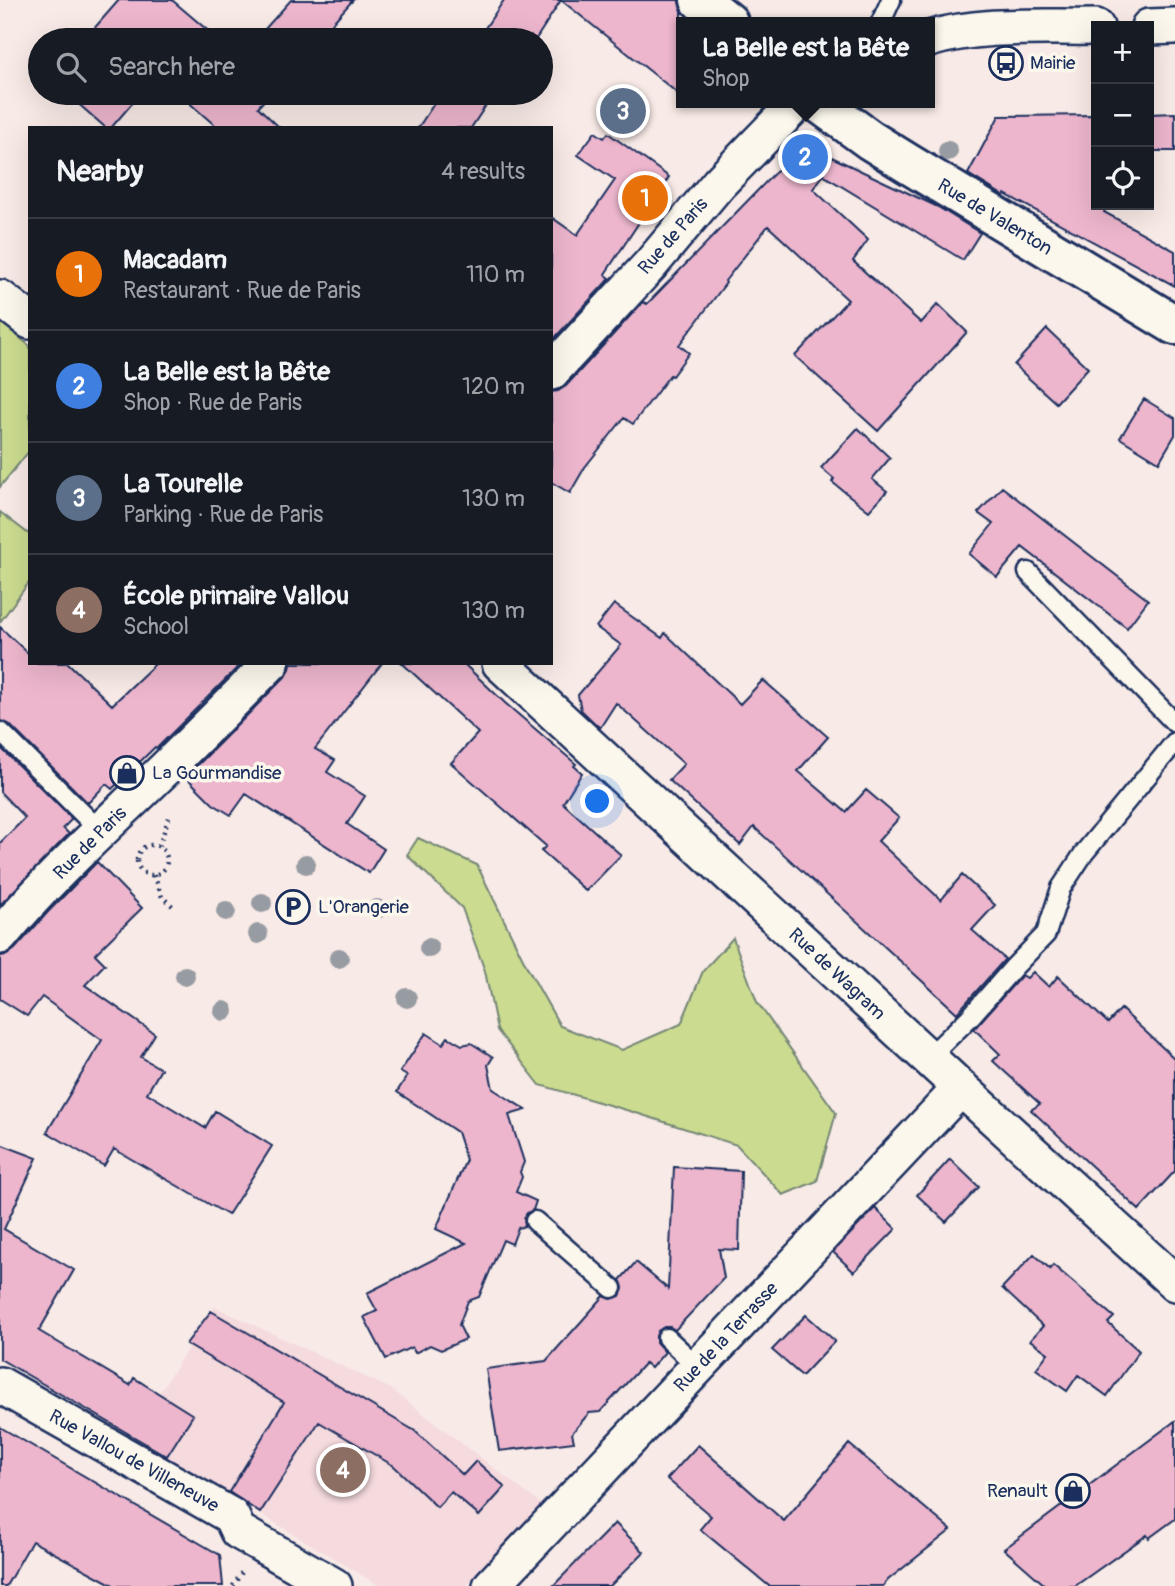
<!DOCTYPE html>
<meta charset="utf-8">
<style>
:root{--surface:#171b24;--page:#20242c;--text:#f1f3f6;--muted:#9ea1a6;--line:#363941;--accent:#db2777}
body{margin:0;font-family:Pangolin,sans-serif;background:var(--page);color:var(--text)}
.controls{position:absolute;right:21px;top:21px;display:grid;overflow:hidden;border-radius:0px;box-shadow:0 7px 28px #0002}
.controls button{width:63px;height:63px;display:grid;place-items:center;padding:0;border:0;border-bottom:2px solid var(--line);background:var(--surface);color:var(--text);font:35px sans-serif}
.you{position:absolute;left:598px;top:802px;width:24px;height:24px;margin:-18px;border:5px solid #fff;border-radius:50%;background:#1a73e8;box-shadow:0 0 0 10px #1a73e833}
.badge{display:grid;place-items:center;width:46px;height:46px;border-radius:50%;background:var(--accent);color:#fff;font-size:23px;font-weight:700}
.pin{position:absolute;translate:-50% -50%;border:4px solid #fff;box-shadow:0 2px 7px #0006}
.popup{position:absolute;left:676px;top:17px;width:259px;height:91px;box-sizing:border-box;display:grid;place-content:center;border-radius:0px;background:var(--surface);filter:drop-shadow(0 2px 5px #0005);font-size:23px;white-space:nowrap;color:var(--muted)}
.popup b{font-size:26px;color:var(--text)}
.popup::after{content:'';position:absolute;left:50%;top:100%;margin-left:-14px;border:14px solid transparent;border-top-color:var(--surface)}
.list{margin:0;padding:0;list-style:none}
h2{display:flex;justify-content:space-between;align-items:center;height:91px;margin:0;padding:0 28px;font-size:30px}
h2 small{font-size:23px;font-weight:400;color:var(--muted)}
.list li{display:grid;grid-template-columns:46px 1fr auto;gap:21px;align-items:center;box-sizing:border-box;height:112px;padding:0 28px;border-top:2px solid var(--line)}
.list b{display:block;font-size:26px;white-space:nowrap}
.list p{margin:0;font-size:23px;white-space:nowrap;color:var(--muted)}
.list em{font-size:23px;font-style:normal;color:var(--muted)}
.icon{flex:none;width:38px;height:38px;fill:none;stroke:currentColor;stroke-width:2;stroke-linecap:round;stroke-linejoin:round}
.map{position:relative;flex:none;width:1175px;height:1586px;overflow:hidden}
.search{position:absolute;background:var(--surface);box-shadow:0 7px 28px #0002;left:28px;top:28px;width:525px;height:77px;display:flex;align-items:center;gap:18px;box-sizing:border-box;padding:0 24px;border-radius:38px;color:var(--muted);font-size:26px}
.panel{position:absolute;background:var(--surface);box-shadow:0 7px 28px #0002;left:28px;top:126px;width:525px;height:539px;border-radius:0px}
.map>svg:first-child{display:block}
.built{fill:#f5dade}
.green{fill:#cbdb8f;stroke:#738576;stroke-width:2}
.building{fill:#edb6cd;stroke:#1b2f5e;stroke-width:2}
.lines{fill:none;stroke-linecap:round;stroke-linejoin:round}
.lane-casing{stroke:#1b2f5e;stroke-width:23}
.street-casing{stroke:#1b2f5e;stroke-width:40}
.secondary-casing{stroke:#1b2f5e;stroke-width:44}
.path{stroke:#1b2f5e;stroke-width:4.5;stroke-dasharray:2 5;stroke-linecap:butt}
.lane{stroke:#fbf7ec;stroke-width:18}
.street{stroke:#fbf7ec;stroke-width:35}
.secondary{stroke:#fbf7ec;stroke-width:38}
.tree{fill:#979ba2}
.labels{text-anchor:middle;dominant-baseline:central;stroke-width:7;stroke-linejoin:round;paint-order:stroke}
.poi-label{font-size:19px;fill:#1b2f5e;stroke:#fbf7ec;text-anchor:start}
.street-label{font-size:19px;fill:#1b2f5e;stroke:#fbf7ec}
</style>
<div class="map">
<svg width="1175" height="1586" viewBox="0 0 1175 1586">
<rect width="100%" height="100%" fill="#f8eae6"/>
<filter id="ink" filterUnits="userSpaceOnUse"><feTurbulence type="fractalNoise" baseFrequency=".0143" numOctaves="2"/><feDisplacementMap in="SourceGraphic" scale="14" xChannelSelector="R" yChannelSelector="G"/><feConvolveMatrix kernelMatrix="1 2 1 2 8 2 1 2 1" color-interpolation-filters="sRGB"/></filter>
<g filter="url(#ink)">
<path class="built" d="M215,1307L391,1389L542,1505L466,1586H380L131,1436Z"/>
<path class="green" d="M0,322L30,346V450L0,487Z
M0,512L30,535V581L0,622Z
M418,838L477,865L528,969L560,1026L622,1050L681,1024L703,971L733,938L757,1002L836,1113L817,1181L783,1195L737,1145L633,1112L540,1085L497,1030L485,971L462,908L407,855Z"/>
<path class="building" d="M119,0H172L219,40H84Z
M291,0H353L317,40H255Z
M504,0H561L536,39L531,36L528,40H477Z
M561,0H679L681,10V96Z
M66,93H141L111,128H106Z
M178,93H271L258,107L280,128H218Z
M441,93H494L471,128H418Z
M1175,113V151H1149V114Z
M1096,115V205H1107L1104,212L1175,251V286L1005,194L1004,196L968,174L999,116Z
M595,132L604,138L608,133L669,177L605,274L610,278L551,342V217L577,235L615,180L578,155Z
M808,146L938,207L980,233L963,260L823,175L825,173L813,189L868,240L853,261L921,323L938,304L967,332L878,431L795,356L848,300L768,226L725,281L726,283L679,345L689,353L672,376L670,375L633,424L624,418L585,467L570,493L551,482V392L558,391L566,386L643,302L647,304L799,148Z
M1047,329L1088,368L1056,403L1014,365Z
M1144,399L1175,418V435L1159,462L1120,438Z
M858,428L890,458L872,479L887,491L869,511L832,482L834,479L821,468Z
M1002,487L1148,600L1127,628L1022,547L997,577L969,554L993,524L978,513Z
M614,604L662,638L665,633L740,704L763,680L828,737L798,771L846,812L866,790L899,818L878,841L941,900L962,875L995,905L972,930L1005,959L957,1013L754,827L740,845L669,780L684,764L616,703L600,728L581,710L578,695L621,645L596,627Z
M0,627L30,655V663H68L112,705L156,663H242L157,748L155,747L112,789L106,784L88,803L9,724L0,721Z
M291,663H382L315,749L335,760L327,772L365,796L347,824L384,849L369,873L246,794L231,815L213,804L186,777L285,677L290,669Z
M402,663H463L505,703L576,764L574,766L582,773L563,803L621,855L586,891L541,851L546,846L451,763L478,733Z
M0,747L72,819L63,828L69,834L0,905V843L25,818L0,792Z
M97,862L142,908L95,954L105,964L85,985L155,1034L141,1057L161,1069L147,1093L205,1128L215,1111L272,1146L228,1215L114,1149L104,1166L47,1132L102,1040L42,997L27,1016L0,999V956L7,955L15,949L48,912Z
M1033,972L1049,987L1058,976L1108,1023L1121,1009L1175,1059V1171L1139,1210L1031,1110L1040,1104L993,1061L1000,1054L974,1029L1022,975L1027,978Z
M426,1033L443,1044L448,1037L462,1045L471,1043L493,1057L488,1065L493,1089L526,1110L509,1115L524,1162L520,1172L522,1177L516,1192L536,1201L533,1210L527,1213L524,1218L525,1226L518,1228L512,1244L503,1240L479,1297L468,1301L459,1325L466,1339L441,1350L430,1345L415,1353L412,1347L386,1359L364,1317L377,1311L367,1293L466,1243L436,1229L466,1160L457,1132L397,1092L407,1076L400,1072Z
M0,1144L37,1158L4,1229L74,1270L39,1331L130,1385L134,1378L193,1415L167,1456L0,1359Z
M950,1159L979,1187L946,1222L917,1195Z
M674,1167L741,1171L739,1250L719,1249L724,1278L675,1330L670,1327H664L658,1331L656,1336V1342L665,1352L651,1368L645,1363L600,1412L589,1413L572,1433L574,1442L499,1451L486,1369L546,1361L604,1296L611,1299L620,1296L623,1289L622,1284L620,1280L636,1262L668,1289Z
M875,1208L896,1229L854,1272L833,1252Z
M1034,1254L1050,1269L1053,1265L1114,1317L1108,1323L1139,1351L1107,1396L1078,1375L1067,1391L1036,1369L1048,1353L1030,1340L1043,1326L1002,1288Z
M211,1311L415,1431L463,1475L476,1461L505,1487L479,1516L451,1492L437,1507L394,1466L319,1422L260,1513L229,1492L284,1402L186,1344Z
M806,1315L835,1341L802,1376L772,1350Z
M1175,1421V1519L1149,1538L1147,1535L1075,1586H1046L1004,1549Z
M0,1427L220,1555L223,1586H115L32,1541L6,1586H0Z
M849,1444L951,1530L888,1580L883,1586H769L700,1529L711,1516L667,1479L698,1445L784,1521Z
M615,1523L644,1552L610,1586H553Z"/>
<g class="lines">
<g class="lane-casing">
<path id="lane" d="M881,22L891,0
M1028,572L1175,723
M1,732L100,831
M928,1058L970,1017L1014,967L1046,934L1061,888L1084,853L1175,742
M535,1221L612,1288
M667,1338L698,1367"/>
</g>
<g class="street-casing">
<path id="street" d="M1149,27L1175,26
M929,39C980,23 1043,28 1096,27
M0,298L30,321
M551,372L651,264L719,183L797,103
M500,663L961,1088L1175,1283
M0,936C43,884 93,838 142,791C186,749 228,706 271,663
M0,1385L231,1516L238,1531L334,1586
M491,1586L961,1088"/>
</g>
<g class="secondary-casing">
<path id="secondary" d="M700,0L728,22
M819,103L870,140L907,163L1175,325"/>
</g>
<path class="path" d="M137 860a15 15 0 1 1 30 0a15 15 0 1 1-30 0Z
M159,846L169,817
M154,875L162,897L176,909
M233,1586L242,1572"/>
<use href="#lane" class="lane"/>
<use href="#street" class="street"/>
<use href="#secondary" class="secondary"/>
</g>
<g class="tree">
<circle cx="948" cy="151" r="10"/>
<circle cx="306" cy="864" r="10"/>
<circle cx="262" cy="903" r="10"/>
<circle cx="377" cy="909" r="10"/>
<circle cx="226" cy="911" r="10"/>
<circle cx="258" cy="934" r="10"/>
<circle cx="429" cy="948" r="10"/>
<circle cx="339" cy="958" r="10"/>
<circle cx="185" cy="976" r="10"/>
<circle cx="407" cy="998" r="10"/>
<circle cx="224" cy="1011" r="10"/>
</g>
</g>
<defs>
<g id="bus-ring" transform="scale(1.75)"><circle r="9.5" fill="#fbf7ec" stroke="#1b2f5e" stroke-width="1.5"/><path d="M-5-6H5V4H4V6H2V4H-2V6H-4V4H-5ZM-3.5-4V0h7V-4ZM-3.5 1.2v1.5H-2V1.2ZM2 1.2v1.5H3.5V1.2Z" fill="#1b2f5e"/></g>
<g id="shop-ring" transform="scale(1.75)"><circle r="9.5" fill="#fbf7ec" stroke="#1b2f5e" stroke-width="1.5"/><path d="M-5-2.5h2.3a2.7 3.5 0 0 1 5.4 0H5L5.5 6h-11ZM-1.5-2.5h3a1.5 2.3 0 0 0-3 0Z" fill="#1b2f5e"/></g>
<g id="parking-ring" transform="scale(1.75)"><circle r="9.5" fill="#fbf7ec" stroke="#1b2f5e" stroke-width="1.5"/><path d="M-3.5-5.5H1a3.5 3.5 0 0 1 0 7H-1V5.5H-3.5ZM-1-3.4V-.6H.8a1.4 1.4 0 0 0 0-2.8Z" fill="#1b2f5e"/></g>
</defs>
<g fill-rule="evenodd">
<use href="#bus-ring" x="1006" y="63"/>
<use href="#shop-ring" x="127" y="773"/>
<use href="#parking-ring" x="293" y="907"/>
<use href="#shop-ring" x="1073" y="1491"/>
</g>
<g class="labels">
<g class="poi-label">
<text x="1030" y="63">Mairie</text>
<text x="152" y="773">La Gourmandise</text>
<text x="318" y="907">L'Orangerie</text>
<text x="1048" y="1491" text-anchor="end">Renault</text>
</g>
<g class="street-label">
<text transform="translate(995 217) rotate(31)">Rue de Valenton</text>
<text transform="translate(673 236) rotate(-49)">Rue de Paris</text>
<text transform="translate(90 843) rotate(-45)">Rue de Paris</text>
<text transform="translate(837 974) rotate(43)">Rue de Wagram</text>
<text transform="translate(726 1337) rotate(-47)">Rue de la Terrasse</text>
<text transform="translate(134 1461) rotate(29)">Rue Vallou de Villeneuve</text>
</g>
</g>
</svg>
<div class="controls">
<button>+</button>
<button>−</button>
<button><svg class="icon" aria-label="locate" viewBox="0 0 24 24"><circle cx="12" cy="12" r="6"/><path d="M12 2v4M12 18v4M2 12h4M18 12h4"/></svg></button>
</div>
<div class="you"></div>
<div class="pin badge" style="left:645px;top:198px;background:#e8710a">1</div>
<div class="pin badge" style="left:805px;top:157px;background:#3f7fe0">2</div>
<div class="popup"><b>La Belle est la Bête</b>Shop</div>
<div class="pin badge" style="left:623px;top:111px;background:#5c6f8a">3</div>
<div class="pin badge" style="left:343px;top:1470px;background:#8d6e63">4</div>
<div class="search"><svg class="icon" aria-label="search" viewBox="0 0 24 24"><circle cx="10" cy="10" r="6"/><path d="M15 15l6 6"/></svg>Search here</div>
<section class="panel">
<h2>Nearby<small>4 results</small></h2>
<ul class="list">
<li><span class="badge" style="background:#e8710a">1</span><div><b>Macadam</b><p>Restaurant · Rue de Paris</p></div><em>110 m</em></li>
<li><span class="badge" style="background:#3f7fe0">2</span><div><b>La Belle est la Bête</b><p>Shop · Rue de Paris</p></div><em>120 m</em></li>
<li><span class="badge" style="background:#5c6f8a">3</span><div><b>La Tourelle</b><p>Parking · Rue de Paris</p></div><em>130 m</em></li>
<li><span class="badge" style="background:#8d6e63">4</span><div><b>École primaire Vallou</b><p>School</p></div><em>130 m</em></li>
</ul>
</section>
</div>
